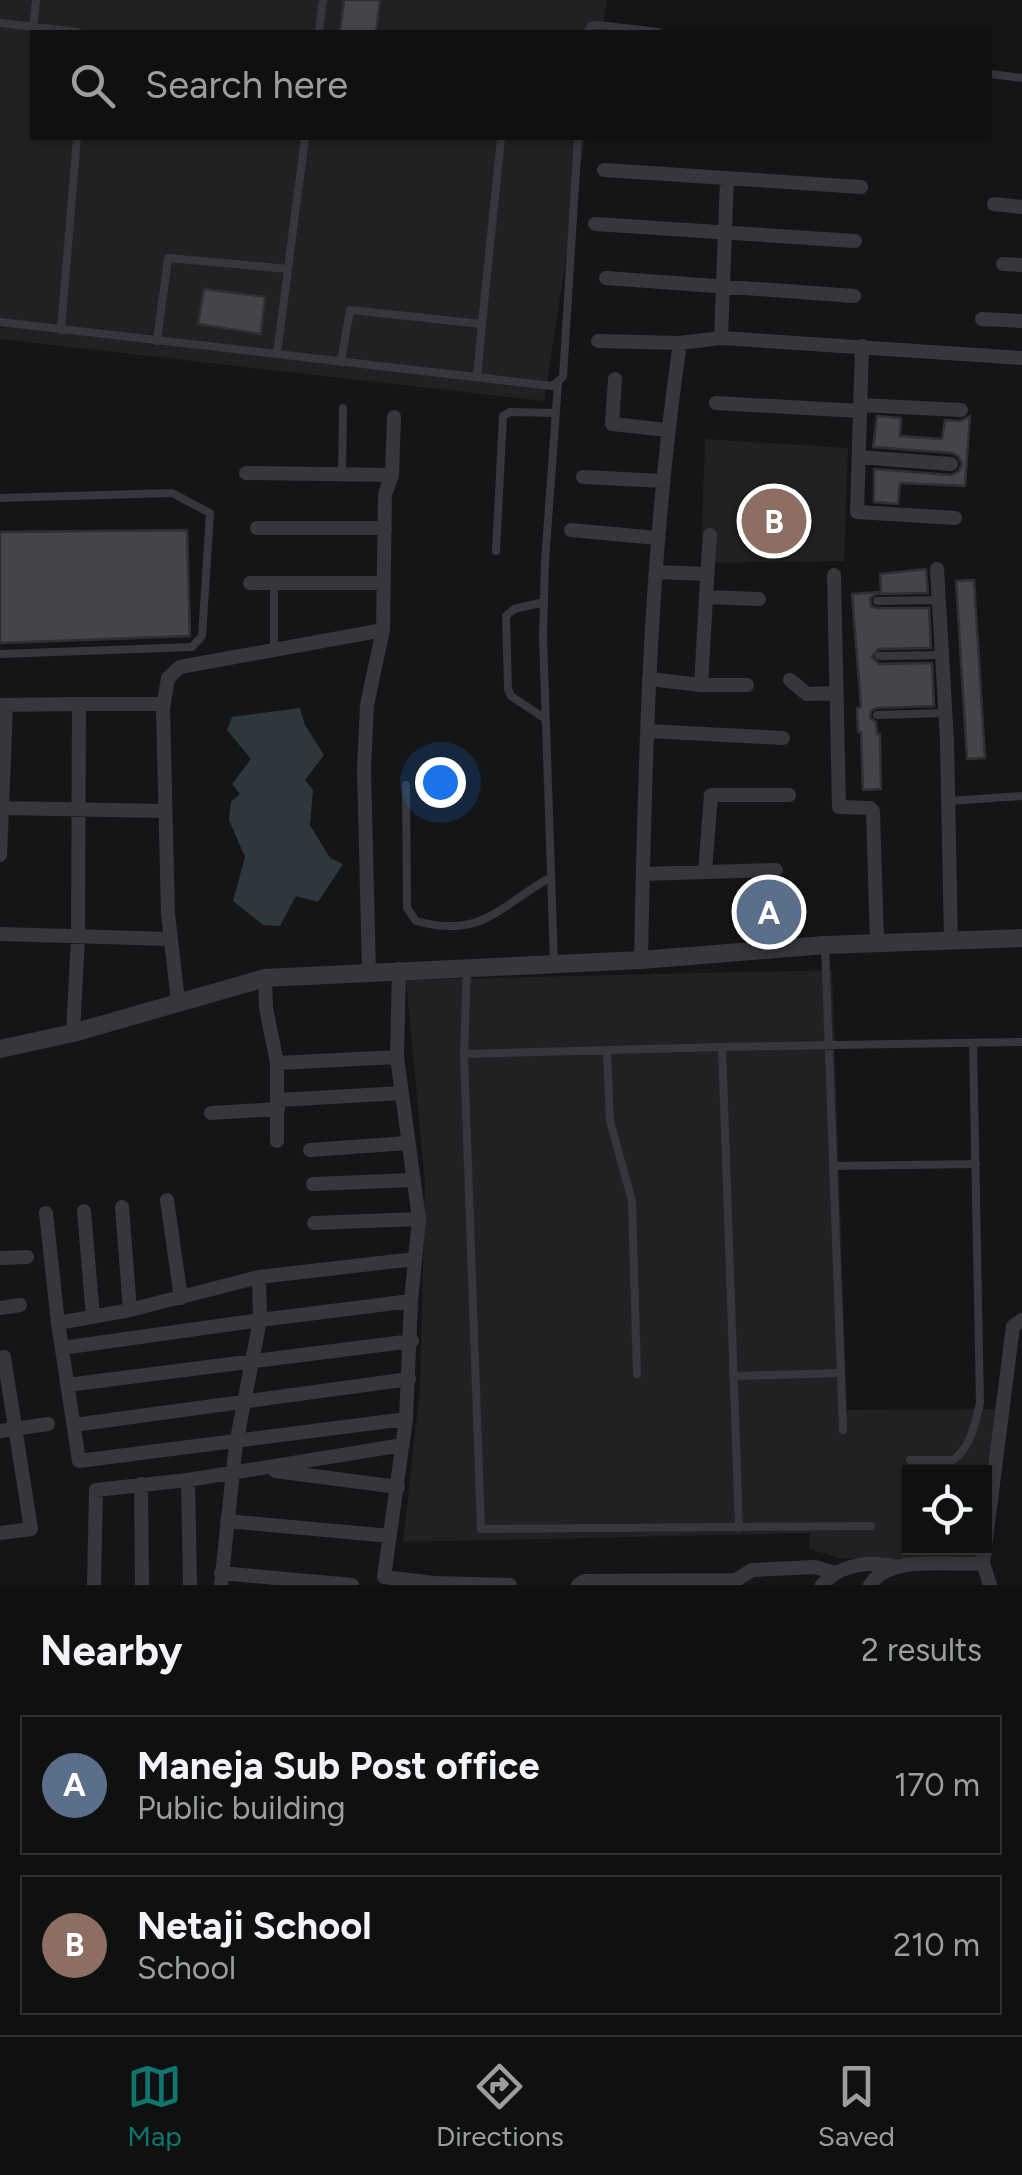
<!DOCTYPE html>
<style>
:root{--surface:#0f1010;--page:#181919;--text:#f1f3f6;--muted:#9b9d9f;--line:#2f3030;--accent:#0f766e}
body{margin:0;font-family:Figtree,sans-serif;background:var(--page);color:var(--text)}
.controls{position:absolute;right:30px;bottom:30px;display:grid;overflow:hidden;border-radius:0px;box-shadow:0 2px 8px #0004}
.controls button{width:90px;height:90px;display:grid;place-items:center;padding:0;border:0;border-bottom:2px solid var(--line);background:var(--surface);color:var(--text);font:50px sans-serif}
.you{position:absolute;left:440px;top:782px;width:35px;height:35px;margin:-25px;border:8px solid #fff;border-radius:50%;background:#1a73e8;box-shadow:0 0 0 15px #1a73e833}
.badge{display:grid;place-items:center;width:65px;height:65px;border-radius:50%;background:var(--accent);color:#fff;font-size:32px;font-weight:700}
.pin{position:absolute;translate:-50% -50%;border:5px solid #fff;box-shadow:0 2px 10px #0006}
.list{margin:0;padding:0;list-style:none}
h2{display:flex;justify-content:space-between;align-items:center;height:130px;margin:0;padding:0 40px;font-size:42px}
h2 small{font-size:32px;font-weight:400;color:var(--muted)}
.list li{display:grid;grid-template-columns:65px 1fr auto;gap:30px;align-items:center;box-sizing:border-box;height:140px;margin:0 20px 20px;padding:0 20px;border:2px solid var(--line);border-radius:0px}
.list b{display:block;font-size:38px;white-space:nowrap}
.list p{margin:0;font-size:32px;white-space:nowrap;color:var(--muted)}
.list em{font-size:32px;font-style:normal;color:var(--muted)}
.icon{flex:none;width:55px;height:55px;fill:none;stroke:currentColor;stroke-width:2;stroke-linecap:round;stroke-linejoin:round}
.map{position:relative;flex:none;width:1022px;height:1585px;overflow:hidden}
.search{position:absolute;background:var(--surface);box-shadow:0 2px 8px #0004;left:30px;right:30px;top:30px;height:110px;display:flex;align-items:center;gap:25px;box-sizing:border-box;padding:0 35px;border-radius:0px;color:var(--muted);font-size:38px}
.sheet{height:450px;background:var(--surface)}
nav{display:flex;justify-content:space-around;align-items:center;box-sizing:border-box;height:140px;border-top:2px solid var(--line);background:var(--surface);font-size:28px;color:var(--muted)}
nav a{display:grid;justify-items:center;gap:5px}
nav .on{color:var(--accent)}
.map>svg:first-child{display:block}
.built{fill:#212123}
.water{fill:#2d373c}
.building{fill:#444549;stroke:#2f2f32;stroke-width:2.5}
.lines{fill:none;stroke-linecap:round;stroke-linejoin:round}
.service{stroke:#36373b;stroke-width:8}
.minor{stroke:#36373b;stroke-width:14}
.tertiary{stroke:#36373b;stroke-width:18}
</style>
<div class="map">
<svg width="1022" height="1585" viewBox="0 0 1022 1585">
<rect width="100%" height="100%" fill="#141516"/>
<path class="built" d="M0,0H607L602,32H32V138H585L544,401L0,339Z
M705,439L848,448L844,561L701,563Z
M832,970L847,1410L1003,1409L984,1547V1472H910V1548H984L983,1558L970,1563L839,1558L809,1549L810,1533L403,1542L420,1387L425,1183L406,980Z"/>
<path class="water" d="M300,708L305,725L324,755L305,780L313,790L310,825L330,858L343,864L318,902L296,896L280,926L263,925L233,901L245,857L229,820L231,802L240,794L232,784L251,759L227,730L232,717Z"/>
<path class="building" d="M344,0H380L376,32H340Z
M204,289L265,297L261,334L198,324Z
M877,416L901,418L900,436L942,439L945,420L961,421L970,416L965,486L900,483L898,504L874,502V469L951,475L959,471L962,464L958,456L952,453L873,447Z
M187,530L190,636L0,643V532Z
M926,569L928,593L877,594L870,598L871,606L876,608H929L931,648L878,649L872,657L879,664L932,663L934,706L877,708L871,711L870,718L876,722L877,734H880L881,789L863,790L861,732H858L857,708L861,707L852,594L881,592L880,574Z
M974,580L985,758L967,759L956,581Z"/>
<g class="lines">
<path class="service" d="M0,23L78,32
M33,27L36,0
M319,32L323,0
M587,32L591,26L598,25L658,32
M990,74L1022,78
M0,322L277,354L305,138
M61,330L77,138
M157,341L168,258L288,269
M277,354L552,386L563,377L578,138
M341,362L350,310L482,324L501,138
M477,377L482,324
M342,474L343,408
M0,498L172,493L210,513L202,636L192,647L0,654
M496,551L503,416L510,412L556,413
M877,601L938,600
M274,652V592
M879,656L941,655
M877,715L945,713
M544,718L511,696L508,689L506,616L514,609L544,602
M406,785L407,908L416,921C482,939 498,907 551,877
M948,801L1022,796
M825,945L843,1430
M554,962L543,637L545,562L558,383
M467,968L464,1054L481,1529L871,1526
M722,1047L1022,1042
M607,1050L610,1121L632,1201L637,1374
M464,1054L722,1047L739,1528
M833,1166L976,1164
M733,1376L841,1373
M910,1460H953C971,1447 975,1424 980,1403L973,1043"/>
<path class="minor" d="M604,170L861,187
M994,204L1022,207
M595,224L855,241
M1003,264L1022,265
M606,278L854,296
M982,319L1022,321
M721,338L1022,358
M598,341L680,343L721,338L727,178
M862,346L857,512L955,518
M615,379L612,424L667,430
M716,403L860,411
M860,405L961,410
M859,457L951,464
M246,473L392,475
M583,477L663,481
M257,528H385
M571,530L657,538
M937,569L947,741L951,940
M656,572L707,574
M834,575L839,807L870,808L873,811L877,943
M250,583H384
M706,597L710,535
M383,630L385,494L392,475L394,417
M649,679L701,685H747
M790,680L807,694L837,693
M701,685L706,597L759,599
M0,705L79,704
M648,731L783,738
M2,808L6,705
M0,855L2,808L164,811
M705,872L711,795H789
M643,874L776,870
M0,934L171,939
M641,960C645,754 650,547 680,343
M399,969L397,1057L419,1219L411,1301L406,1419L384,1577L435,1583L510,1585
M265,978L266,1008L277,1063V1141
M178,1001L168,914L163,708L168,678L180,667L383,630L367,705L364,769L369,972
M73,1033L78,937L79,704H164
M277,1063L397,1057
M279,1100L402,1093
M211,1113L278,1109
M310,1150L407,1143
M313,1184L412,1180
M167,1200L181,1298
M122,1207L130,1310
M84,1211L93,1317
M46,1213L58,1323L79,1461L406,1419
M314,1223L419,1219
M0,1258L27,1257
M0,1308L20,1305
M58,1323L130,1310L259,1277L415,1259
M62,1348L260,1320L259,1277
M67,1385L412,1341
M74,1425L409,1379
M0,1431L48,1424
M275,1471L398,1487
M188,1480L190,1585
M141,1484L142,1585
M227,1521L390,1536
M0,1533L31,1529L4,1357
M983,1563L990,1585
M221,1573L352,1585
M94,1585L96,1490L188,1480L403,1445
M221,1585L236,1444L260,1320L411,1301
M578,1585L584,1581L736,1580L752,1570L815,1567L832,1572
M822,1585C839,1564 872,1560 897,1567
M870,1585C890,1553 951,1567 983,1563L1013,1326L1022,1320"/>
<path class="tertiary" d="M0,1049L73,1033L265,978L641,960L825,945L1022,938"/>
</g>
</svg>
<div class="controls">
<button><svg class="icon" aria-label="locate" viewBox="0 0 24 24"><circle cx="12" cy="12" r="6"/><path d="M12 2v4M12 18v4M2 12h4M18 12h4"/></svg></button>
</div>
<div class="you"></div>
<div class="pin badge" style="left:769px;top:912px;background:#5c6f8a">A</div>
<div class="pin badge" style="left:774px;top:521px;background:#8d6e63">B</div>
<div class="search"><svg class="icon" aria-label="search" viewBox="0 0 24 24"><circle cx="10" cy="10" r="6"/><path d="M15 15l6 6"/></svg>Search here</div>
</div>
<section class="sheet">
<h2>Nearby<small>2 results</small></h2>
<ul class="list">
<li><span class="badge" style="background:#5c6f8a">A</span><div><b>Maneja Sub Post office</b><p>Public building</p></div><em>170 m</em></li>
<li><span class="badge" style="background:#8d6e63">B</span><div><b>Netaji School</b><p>School</p></div><em>210 m</em></li>
</ul>
</section>
<nav>
<a class="on"><svg class="icon" aria-label="map" viewBox="0 0 24 24"><path d="M3 6l6-2 6 2 6-2v14l-6 2-6-2-6 2zM9 4v14M15 6v14"/></svg>Map</a>
<a><svg class="icon" aria-label="directions" viewBox="0 0 24 24"><path d="M12 3l9 9-9 9-9-9zM9 14v-3h6M13 9l2 2-2 2"/></svg>Directions</a>
<a><svg class="icon" aria-label="saved" viewBox="0 0 24 24"><path d="M7 4h10v16l-5-4-5 4z"/></svg>Saved</a>
</nav>
